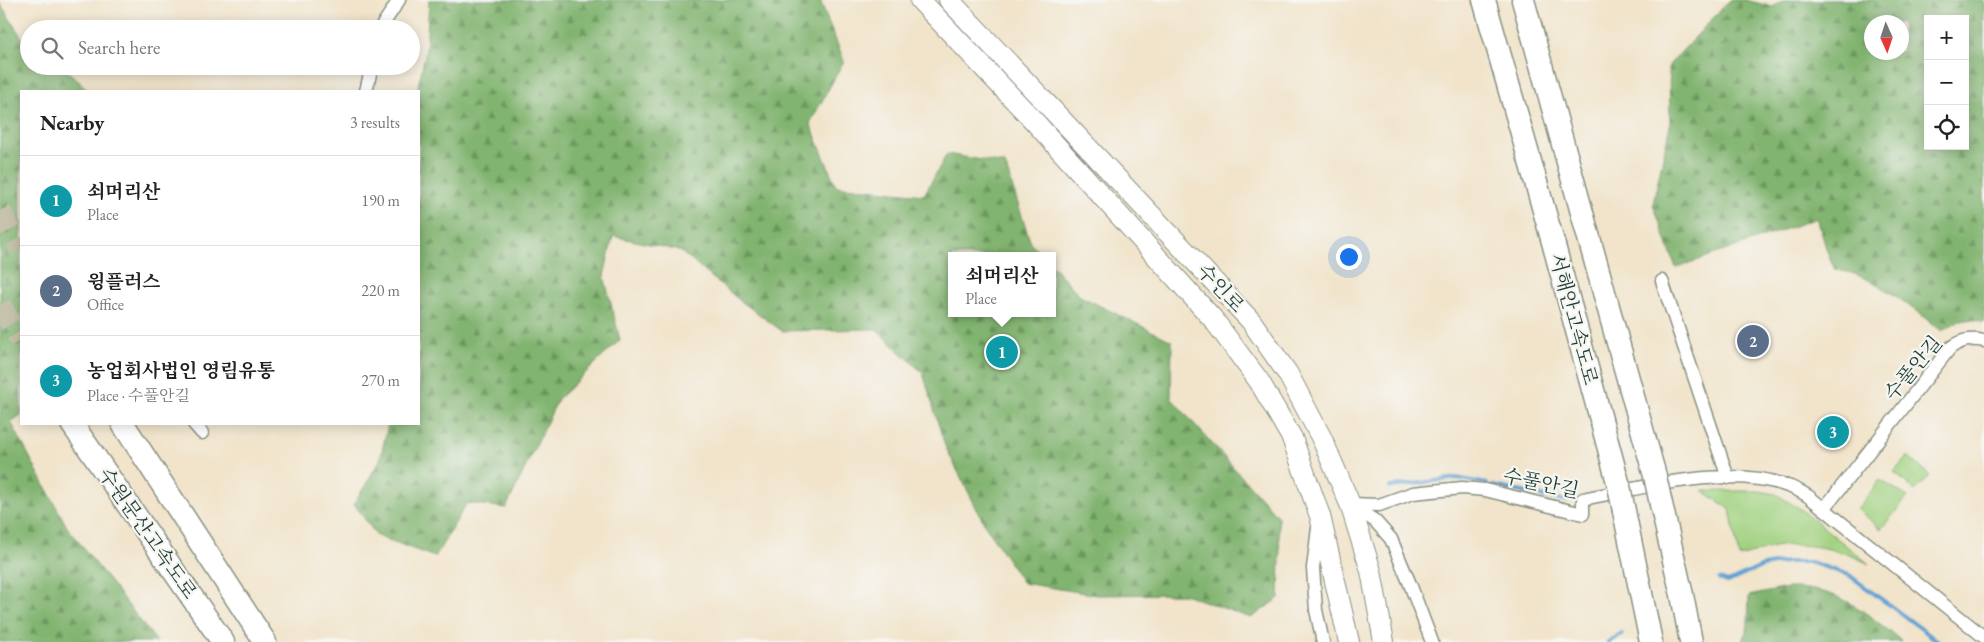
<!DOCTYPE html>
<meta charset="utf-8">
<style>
:root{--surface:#fff;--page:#f6f6f6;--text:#222;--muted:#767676;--line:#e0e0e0;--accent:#d1495b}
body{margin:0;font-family:"EB Garamond","Noto Serif KR",serif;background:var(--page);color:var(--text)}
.controls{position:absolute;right:15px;top:15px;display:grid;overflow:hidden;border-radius:0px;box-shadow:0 2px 12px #0003}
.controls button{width:45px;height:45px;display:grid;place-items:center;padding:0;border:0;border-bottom:1px solid var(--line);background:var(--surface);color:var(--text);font:25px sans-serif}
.compass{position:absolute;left:1864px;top:15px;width:45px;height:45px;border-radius:50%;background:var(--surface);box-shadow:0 2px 12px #0003;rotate:177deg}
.you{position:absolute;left:1348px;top:256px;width:18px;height:18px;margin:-12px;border:4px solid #fff;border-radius:50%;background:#1a73e8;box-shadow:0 0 0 8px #1a73e833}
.badge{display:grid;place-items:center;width:32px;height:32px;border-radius:50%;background:var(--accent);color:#fff;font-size:16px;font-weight:700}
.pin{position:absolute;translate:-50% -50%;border:2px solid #fff;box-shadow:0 1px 5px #0006}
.popup{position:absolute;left:948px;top:252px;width:108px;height:65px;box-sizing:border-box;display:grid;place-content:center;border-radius:0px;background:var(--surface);filter:drop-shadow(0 1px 4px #0005);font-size:16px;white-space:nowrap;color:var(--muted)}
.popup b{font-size:19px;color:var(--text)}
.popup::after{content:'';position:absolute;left:50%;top:100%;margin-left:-10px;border:10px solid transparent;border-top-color:var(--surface)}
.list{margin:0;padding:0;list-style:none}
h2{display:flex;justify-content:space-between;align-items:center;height:65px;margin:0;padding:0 20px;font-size:21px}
h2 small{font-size:16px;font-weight:400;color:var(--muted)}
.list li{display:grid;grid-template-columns:32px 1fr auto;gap:15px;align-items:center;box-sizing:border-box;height:90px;padding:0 20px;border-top:1px solid var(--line)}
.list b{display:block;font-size:19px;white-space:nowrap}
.list p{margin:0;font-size:16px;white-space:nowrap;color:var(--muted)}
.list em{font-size:16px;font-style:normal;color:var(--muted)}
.icon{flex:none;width:28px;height:28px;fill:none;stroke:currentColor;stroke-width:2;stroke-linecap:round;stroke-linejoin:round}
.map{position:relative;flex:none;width:1984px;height:642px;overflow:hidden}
.search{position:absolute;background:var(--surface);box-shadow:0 2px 12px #0003;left:20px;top:20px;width:400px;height:55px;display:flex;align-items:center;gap:12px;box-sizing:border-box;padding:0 18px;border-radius:28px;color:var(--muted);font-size:19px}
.panel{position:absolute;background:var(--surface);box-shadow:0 2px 12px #0003;left:20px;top:90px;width:400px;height:335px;border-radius:0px}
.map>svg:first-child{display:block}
.green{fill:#a2d281;stroke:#60885a}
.forest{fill:url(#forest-firs);stroke:#507852;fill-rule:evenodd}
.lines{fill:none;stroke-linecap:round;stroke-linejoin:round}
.stream{stroke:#5ea0d1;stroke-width:4}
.motorway-tunnel{stroke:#c7c3ad;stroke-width:22;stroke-dasharray:22 11;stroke-linecap:butt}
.minor-casing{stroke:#889080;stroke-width:15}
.primary-casing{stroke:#889080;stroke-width:22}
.motorway-casing{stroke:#889080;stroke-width:25}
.minor{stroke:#fff;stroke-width:12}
.primary{stroke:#fff;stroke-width:20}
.motorway{stroke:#fff;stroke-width:22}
.motorway-bridge-casing{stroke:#889080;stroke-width:25;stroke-linecap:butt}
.motorway-bridge{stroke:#fff;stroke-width:22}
.labels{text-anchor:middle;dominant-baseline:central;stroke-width:4.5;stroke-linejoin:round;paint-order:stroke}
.street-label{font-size:20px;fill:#1f3d34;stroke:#f6f6f2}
</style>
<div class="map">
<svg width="1984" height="642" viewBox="0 0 1984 642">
<defs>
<pattern id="forest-firs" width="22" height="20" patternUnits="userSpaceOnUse" patternTransform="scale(1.25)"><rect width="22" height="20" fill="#81b46f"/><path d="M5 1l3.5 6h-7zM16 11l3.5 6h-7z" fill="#69945c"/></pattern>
</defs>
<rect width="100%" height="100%" fill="#f6f6f2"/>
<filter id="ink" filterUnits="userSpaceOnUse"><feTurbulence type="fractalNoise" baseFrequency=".02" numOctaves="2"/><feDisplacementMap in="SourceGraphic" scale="10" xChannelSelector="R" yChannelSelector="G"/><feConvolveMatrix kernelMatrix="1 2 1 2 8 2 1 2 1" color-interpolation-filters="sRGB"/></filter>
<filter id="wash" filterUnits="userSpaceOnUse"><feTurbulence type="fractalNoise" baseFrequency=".0096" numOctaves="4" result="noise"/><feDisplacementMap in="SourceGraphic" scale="20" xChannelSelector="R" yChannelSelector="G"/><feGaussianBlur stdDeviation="1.12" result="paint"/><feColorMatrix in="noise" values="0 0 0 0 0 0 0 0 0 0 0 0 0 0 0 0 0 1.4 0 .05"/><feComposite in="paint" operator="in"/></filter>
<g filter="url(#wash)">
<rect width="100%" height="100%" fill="#f1e4cb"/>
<path class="green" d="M1908,456L1930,476L1915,491L1894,472Z
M1880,480L1908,497L1881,529L1857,509Z
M1703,491H1759L1776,494L1802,510L1869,564C1843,550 1809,542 1780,546C1766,548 1752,554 1739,557L1730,509Z"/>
<path class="forest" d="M429,0H820L844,61L810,123L836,186L924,195L947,154L1005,164L1031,244L1043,256H952V313H1052V265L1080,296L1172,341L1171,398L1278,517L1280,555L1279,598L1251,618L1184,594L1097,595L1023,583L985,525L945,446L923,373L876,329L782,331L738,299L680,251L613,236L604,276L620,340L558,399L506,508L467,503L435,557L377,536L354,504L380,460L388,424H419V91H417L426,50Z
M1730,0H1746L1773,7L1784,0H1984V323C1968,316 1956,321 1942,331C1913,310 1872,272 1835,270L1827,251L1817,218L1676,268L1653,204L1670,125L1669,65ZM1928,19H1965V146H1928ZM1872,22H1902V52H1872Z
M0,3L29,49V66C64,66 63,66 89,91H21V415L11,422L67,527L157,642H0Z
M1787,588C1840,587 1863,611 1903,642H1743L1748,625L1749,596Z"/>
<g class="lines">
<path class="stream" d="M1493,486L1567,501
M1390,487L1457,478L1487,484
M1719,579L1728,582L1763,566L1786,562H1810L1849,575L1939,642
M1608,642L1622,634"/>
</g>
</g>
<g filter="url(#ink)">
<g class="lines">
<path class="motorway-tunnel" d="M0,211L21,249
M0,305L21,340"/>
<g class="minor-casing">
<path id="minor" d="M380,29L399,0
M366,91L372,66
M1662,281L1728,478
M194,424L202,433
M1350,504L1379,505L1413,493L1462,488L1485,490L1583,514V499C1647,487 1750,458 1808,496L1984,637
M1350,504L1375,521L1391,539L1410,584L1432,642
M1824,509L1950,348C1961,340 1970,338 1984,341
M1318,528L1313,568L1316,610L1323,642"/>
</g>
<g class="primary-casing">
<path id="primary" d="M920,0L1034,121L1213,319L1259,381L1292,438L1320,516L1349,642
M949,0L1251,321L1288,374L1322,439L1350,504L1371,571L1384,642"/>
</g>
<g class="motorway-casing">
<path id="motorway" d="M1484,0L1553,242L1619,486
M1523,0L1655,476
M72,424L223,642
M123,424L265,642
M1661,504L1682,595L1691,642
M1624,511L1651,642"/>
</g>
<use href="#minor" class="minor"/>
<use href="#primary" class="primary"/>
<use href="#motorway" class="motorway"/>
<g class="motorway-bridge-casing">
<path id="motorway-bridge" d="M1655,476L1661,504
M1619,486L1624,511"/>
</g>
<use href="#motorway-bridge" class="motorway-bridge"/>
</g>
</g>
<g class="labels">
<g class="street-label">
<text transform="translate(1221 288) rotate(47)">수인로</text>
<text transform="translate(1574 319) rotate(75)">서해안고속도로</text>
<text transform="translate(1913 368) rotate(-50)">수풀안길</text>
<text transform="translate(1541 483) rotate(12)">수풀안길</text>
<text transform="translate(148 533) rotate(55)">수원문산고속도로</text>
</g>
</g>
</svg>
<div class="controls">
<button>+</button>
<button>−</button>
<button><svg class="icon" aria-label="locate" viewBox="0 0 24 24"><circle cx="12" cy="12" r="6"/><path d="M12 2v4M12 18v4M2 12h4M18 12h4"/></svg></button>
</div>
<svg class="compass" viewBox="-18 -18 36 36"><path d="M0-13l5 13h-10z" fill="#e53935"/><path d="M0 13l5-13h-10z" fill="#767676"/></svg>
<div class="you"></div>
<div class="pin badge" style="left:1002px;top:352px;background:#0f9aa8">1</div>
<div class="popup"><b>쇠머리산</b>Place</div>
<div class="pin badge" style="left:1753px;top:341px;background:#5c6f8a">2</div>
<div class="pin badge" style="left:1833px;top:432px;background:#0f9aa8">3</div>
<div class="search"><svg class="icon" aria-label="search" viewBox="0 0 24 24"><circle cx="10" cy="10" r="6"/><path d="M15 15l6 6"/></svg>Search here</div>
<section class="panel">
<h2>Nearby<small>3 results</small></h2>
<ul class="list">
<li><span class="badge" style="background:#0f9aa8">1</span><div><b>쇠머리산</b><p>Place</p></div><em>190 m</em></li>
<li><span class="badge" style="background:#5c6f8a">2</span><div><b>윙플러스</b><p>Office</p></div><em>220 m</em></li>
<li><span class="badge" style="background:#0f9aa8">3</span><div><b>농업회사법인 영림유통</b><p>Place · 수풀안길</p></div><em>270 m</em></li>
</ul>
</section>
</div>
